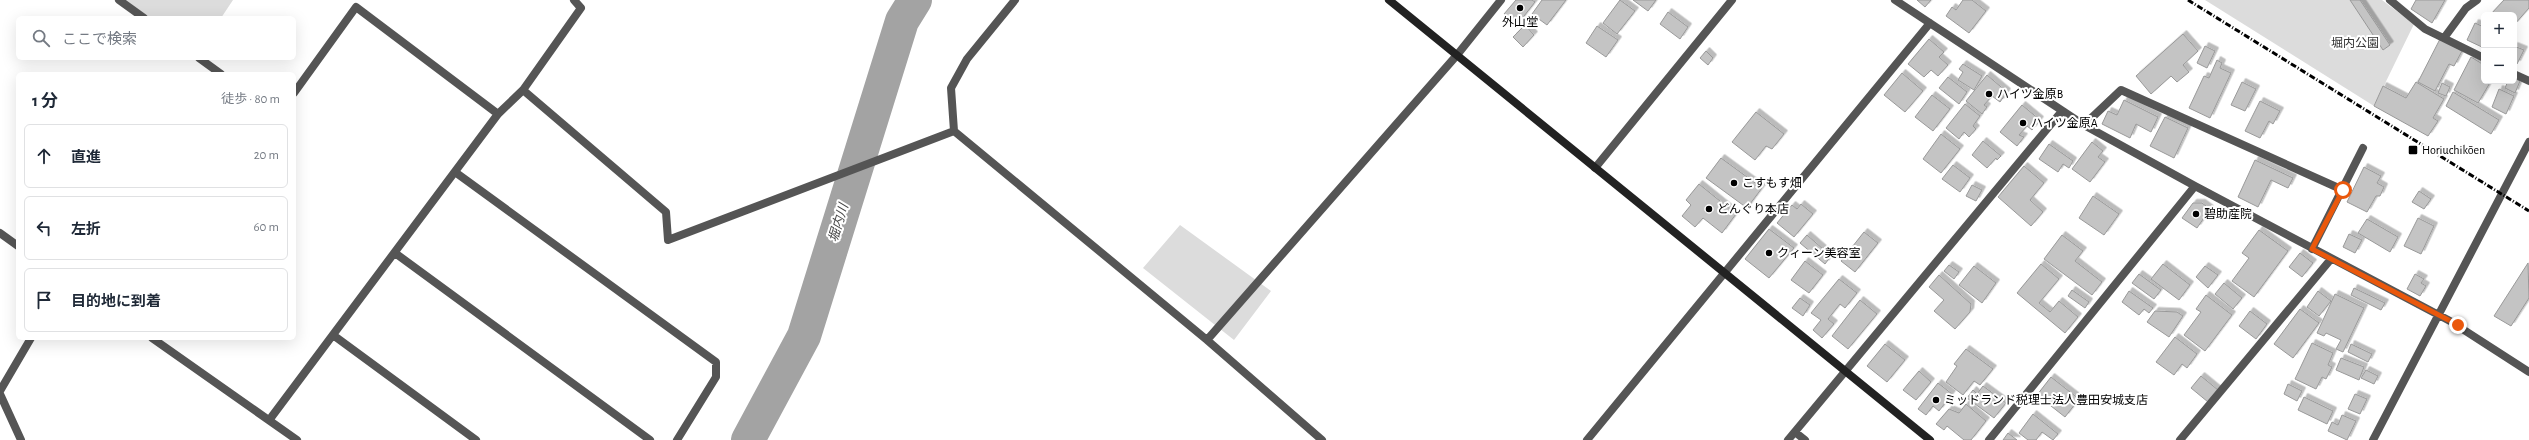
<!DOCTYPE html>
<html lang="ja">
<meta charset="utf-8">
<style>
:root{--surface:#fff;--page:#f6f6f7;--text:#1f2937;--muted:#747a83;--line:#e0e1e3}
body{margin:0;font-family:"Alegreya Sans","Noto Sans JP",sans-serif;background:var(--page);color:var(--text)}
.controls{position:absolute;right:12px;top:12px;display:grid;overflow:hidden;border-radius:6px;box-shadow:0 4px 16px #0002}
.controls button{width:36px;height:36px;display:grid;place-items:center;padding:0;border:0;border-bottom:1px solid var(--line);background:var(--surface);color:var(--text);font:20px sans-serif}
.stop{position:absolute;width:12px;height:12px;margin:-9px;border:3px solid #ea580c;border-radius:50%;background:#fff}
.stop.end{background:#ea580c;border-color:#fff;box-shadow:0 1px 4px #0008}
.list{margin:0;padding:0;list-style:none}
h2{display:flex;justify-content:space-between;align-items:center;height:52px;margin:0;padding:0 16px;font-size:17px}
h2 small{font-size:13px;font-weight:400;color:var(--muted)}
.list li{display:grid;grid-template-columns:26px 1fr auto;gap:12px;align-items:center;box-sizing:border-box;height:64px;margin:0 8px 8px;padding:0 8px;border:1px solid var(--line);border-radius:6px}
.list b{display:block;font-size:15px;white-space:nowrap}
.list em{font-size:13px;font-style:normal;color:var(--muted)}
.icon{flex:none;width:22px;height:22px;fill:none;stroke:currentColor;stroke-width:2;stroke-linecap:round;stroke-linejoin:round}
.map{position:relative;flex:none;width:2529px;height:440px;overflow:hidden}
.search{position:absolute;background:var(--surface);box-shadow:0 4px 16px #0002;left:16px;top:16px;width:280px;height:44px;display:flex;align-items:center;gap:10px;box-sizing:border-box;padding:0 14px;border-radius:6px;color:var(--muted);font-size:15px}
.panel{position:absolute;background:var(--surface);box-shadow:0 4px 16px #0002;left:16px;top:72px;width:280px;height:268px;border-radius:6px}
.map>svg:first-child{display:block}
.green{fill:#dcdcdc}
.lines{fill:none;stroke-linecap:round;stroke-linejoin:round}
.river{stroke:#a3a3a3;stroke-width:34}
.building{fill:#c4c4c4;stroke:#999;filter:url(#shadow)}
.street{stroke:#555;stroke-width:8}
.secondary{stroke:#222;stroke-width:8}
.rail{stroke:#000;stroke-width:3;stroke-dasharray:6 2 1 2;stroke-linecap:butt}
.route{stroke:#ea580c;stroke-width:5}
.poi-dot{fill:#000;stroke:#fff;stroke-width:1.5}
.labels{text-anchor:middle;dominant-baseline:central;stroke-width:4;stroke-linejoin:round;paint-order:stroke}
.poi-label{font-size:12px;fill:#000;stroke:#fff;text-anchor:start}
.park-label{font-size:12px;fill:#333;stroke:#fff}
.water-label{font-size:13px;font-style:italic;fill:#444;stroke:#fff}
</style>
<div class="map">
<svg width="2529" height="440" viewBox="0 0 2529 440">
<defs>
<filter id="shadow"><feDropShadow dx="3.5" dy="-3.5" stdDeviation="0" flood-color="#0004"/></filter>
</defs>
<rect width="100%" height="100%" fill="#fff"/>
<path class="green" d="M121,0H233L221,18H144Z
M2205,0H2382L2414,24L2374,106Z
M1180,225L1271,291L1234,340L1143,268Z"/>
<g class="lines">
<path class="river" d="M748,440L804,336L902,21L915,0"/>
</g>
<path class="building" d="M1516,0H1532L1535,2L1517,25L1504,14Z
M1542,0H1566L1547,25L1532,14Z
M1620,0L1635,11L1617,34L1603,23Z
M1633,0H1656L1648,11Z
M1917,0H1931L1925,7Z
M1963,0H1972L1986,11L1969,33L1946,16L1952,7L1956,10Z
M2350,0H2360L2390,45L2383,50Z
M2416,0H2445L2432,23L2411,9Z
M2504,0H2529V8L2514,25V15H2490Z
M1668,12L1688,27L1680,39L1660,24Z
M2475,23L2484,27V48L2467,40Z
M1525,25L1534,35L1523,47L1513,37Z
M1597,26L1618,40L1606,57L1586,43Z
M2183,34L2198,51L2183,65L2189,72L2177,82L2171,76L2151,94L2136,76Z
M1929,39L1944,52L1939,57L1948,65L1938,76L1931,70L1924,77L1908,64Z
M2440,39L2462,51L2454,66L2449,64L2435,91L2418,82Z
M2205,46L2215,51L2207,68L2197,63Z
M2514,46L2524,50L2517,64L2514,63Z
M1706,51L1713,58L1708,65L1700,58Z
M2471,57L2484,65V81H2491L2478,103L2454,90Z
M2217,60L2222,63L2220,68L2231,73L2210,118L2189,108L2204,76L2209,78Z
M1963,64L1982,76L1974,90L1958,80L1963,72L1959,69Z
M1902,73L1923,91L1905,112L1884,95Z
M1987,75L2007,92L2000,102L1992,96L1984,105L1987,107L1982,114L1966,101Z
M1948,77L1967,92L1959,104L1939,88Z
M2514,78L2520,81L2515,93L2505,88L2508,81H2514Z
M2242,82L2256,89L2245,111L2231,105Z
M2416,82L2444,99L2433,118L2438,121L2428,136L2374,106L2383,86L2406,98Z
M2442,83L2450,87L2446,96L2438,93Z
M2499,89L2514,96L2506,114L2492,107Z
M2453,92L2499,120L2491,134L2446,106Z
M1932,95L1950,109L1933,131L1915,117Z
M2124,100L2158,117L2151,132L2136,124L2130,138L2102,124L2108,111L2117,115Z
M2260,101L2280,111L2273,124L2269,121L2260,138L2245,131Z
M1965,104L1980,116L1973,126L1976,129L1969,137L1964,132L1959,139L1946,128Z
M2022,105L2040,120L2032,130L2027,126L2019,135L2024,137L2017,146L2000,132Z
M1756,112L1784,134L1772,149L1766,146L1755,160L1732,142Z
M2165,117L2188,128L2174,158L2150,146Z
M1941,134L1960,149L1941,173L1923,159Z
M1983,141L2001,156L1997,160L1996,158L1987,168L1972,155Z
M2092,142L2103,151L2098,157L2105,162L2090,182L2072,169Z
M2049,144L2073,161L2069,168L2063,164L2058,172L2039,159Z
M1721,158L1762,188L1747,208L1706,178Z
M2255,160L2293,178L2288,188L2271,180L2258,207L2238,197Z
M1953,165L1970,178L1960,192L1942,179Z
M2024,166L2044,183L2030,200L2043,212L2031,226L1998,197Z
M2364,167L2381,176L2377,183L2384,187L2380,196H2376L2367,212L2347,202Z
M1699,184L1736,214L1722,233L1703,218L1695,227L1682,216L1691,205L1686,200Z
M1972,185L1982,190L1976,201L1966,196Z
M2419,191L2431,199L2424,209L2412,202Z
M2093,196L2119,214L2104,235L2079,218Z
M2193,203H2202L2210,209L2197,228L2182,218Z
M1801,204L1813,214L1794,237L1777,223L1792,205L1797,209Z
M2418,218L2434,226L2421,254L2404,246Z
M2367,219L2398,237L2390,252L2358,233Z
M1769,229L1794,248L1769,278L1745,259Z
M2259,230L2288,251L2254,297L2232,281L2249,258L2242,253Z
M1864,232L1878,243L1855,272L1841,261Z
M2349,234L2362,240L2355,253L2343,247Z
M1807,235L1831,256L1825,264L1800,243Z
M2062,235L2083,251L2075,261L2102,282L2092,295L2044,259Z
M2300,253L2313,263L2302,277L2289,267Z
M1805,261L1823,275L1809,293L1791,280Z
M2528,263L2529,298L2511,326L2494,316Z
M2041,264L2059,279L2039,303L2050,312L2059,301L2078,317L2065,333L2017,293Z
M2163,264L2190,285L2179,300L2151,279Z
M1949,265L1959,272L1954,279L1944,271Z
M1974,266L1996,283L1982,303L1959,285Z
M2205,266L2218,275L2208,288L2196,277Z
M2139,274L2161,290L2154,299L2132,283Z
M2415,274L2424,279L2421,283L2426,286L2420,296L2407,289Z
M1939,275L1971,304L1970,312L1955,329L1934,311L1944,300L1929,287Z
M1839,279L1857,293L1845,308L1840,304L1828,319L1834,324L1822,338L1813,330L1821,320L1811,313Z
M2224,283L2242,298L2233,309L2215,294Z
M2354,288L2385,303L2381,310L2351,295Z
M2072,290L2089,302L2085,308L2068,296Z
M2129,291L2153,308L2149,313L2144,309L2139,315L2122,302Z
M2318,291L2331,301L2319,316L2307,307Z
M2335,294L2364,308L2343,352L2336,349L2341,340L2326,333L2324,336L2317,333Z
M2206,295L2232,315L2205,351L2184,335L2201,312L2196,309Z
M1800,298L1810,305L1803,316L1792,308Z
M1860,300L1877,314L1848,349L1832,336Z
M2300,309L2319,323L2293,358L2274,344Z
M2155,311L2177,312L2183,316L2169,337L2147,322Z
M2250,311L2267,324L2256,339L2239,326Z
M2175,337L2197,354L2187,368L2182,364L2174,375L2156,362Z
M2312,343L2333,353L2328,365L2332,367L2326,379L2322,377L2316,389L2295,379Z
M1885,344L1905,360L1887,382L1867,366Z
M2351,344L2372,354L2368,362L2348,352Z
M1966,349L1993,369L1980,385L1974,381L1963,395L1946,382L1957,366L1954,364Z
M2341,358L2364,367L2359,380L2336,370Z
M2366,370L2378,376L2374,384L2361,378Z
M1919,371L1931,382L1916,400L1903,390Z
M2201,376L2218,390L2208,402L2191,388Z
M2051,377L2079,399L2065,417L2037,395Z
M1938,383L1952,394L1939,411L1933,406L1926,415L1918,409Z
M2288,384L2302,391L2297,401L2284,394Z
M1983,386L2006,403L1994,418L1967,398L1973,390L1977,394Z
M2355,394L2367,399L2360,414L2348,409Z
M2304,397L2333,411L2327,424L2298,410Z
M1966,404L1986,421L1971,440H1964L1947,426L1944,430L1936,424L1949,409L1959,413Z
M2033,414L2058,434L2053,440L2042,432L2036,440H2028L2019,433Z
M2342,415L2356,421L2347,440L2328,431L2332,422L2338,425Z
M2008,433L2017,440H2003Z"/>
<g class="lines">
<path class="street" d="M119,0L144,18
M1015,0L967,59L951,88L954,131L1207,340L1322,440
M1895,0L2084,125L2195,186L2450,321L2529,372
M2390,0L2425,29L2484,58
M2444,38L2466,8L2477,0
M199,58L221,74
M2514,74L2529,81
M523,90L666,212L668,240L954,131
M294,93L356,7L498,114
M2084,125L2121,90L2343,190
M1595,168L1732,0
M455,172L716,362V377L677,440
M0,233L18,246
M2312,249L2363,148
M395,253L650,440
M333,335L476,440
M152,338L297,440
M1207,340L1457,55L1501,0
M0,391L31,338
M0,394L21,440
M270,419L498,114L523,90L581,8L574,0
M1795,432L1805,440
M1587,440L1930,23
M1788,440L2062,111
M1989,440L2195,186
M2180,440L2331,259
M2373,440L2529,142"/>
<path class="secondary" d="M1389,0L1930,440"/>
<path class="rail" d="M2188,0L2529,211"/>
</g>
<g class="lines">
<path class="route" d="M2343,190L2312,249L2458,325"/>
</g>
<g class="poi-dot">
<circle cx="1520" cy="8" r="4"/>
<circle cx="1989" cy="94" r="4"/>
<circle cx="2023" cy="123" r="4"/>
<rect x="2408" y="145" width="10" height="10" rx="2"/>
<circle cx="1734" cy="183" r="4"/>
<circle cx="1709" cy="209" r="4"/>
<circle cx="2196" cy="214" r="4"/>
<circle cx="1769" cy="253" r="4"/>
<circle cx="1936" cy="400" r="4"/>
</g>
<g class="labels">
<g class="poi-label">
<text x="1520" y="22" text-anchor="middle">外山堂</text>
<text x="1997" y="94">ハイツ金原B</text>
<text x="2031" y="123">ハイツ金原A</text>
<text x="2422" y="150">Horiuchikōen</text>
<text x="1742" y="183">こすもす畑</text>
<text x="1717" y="209">どんぐり本店</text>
<text x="2204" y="214">碧助産院</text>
<text x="1777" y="253">クィーン美容室</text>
<text x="1944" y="400">ミッドランド税理士法人豊田安城支店</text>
</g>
<g class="park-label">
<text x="2355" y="43">堀内公園</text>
</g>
<g class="water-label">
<text transform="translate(839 223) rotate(-73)">堀内川</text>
</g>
</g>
</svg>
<div class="controls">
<button>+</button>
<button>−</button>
</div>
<div class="stop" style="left:2343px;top:190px"></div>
<div class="stop end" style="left:2458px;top:325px"></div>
<div class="search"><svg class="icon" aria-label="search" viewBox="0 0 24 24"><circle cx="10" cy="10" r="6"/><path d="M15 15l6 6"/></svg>ここで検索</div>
<section class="panel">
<h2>1 分<small>徒歩 · 80 m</small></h2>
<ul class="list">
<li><svg class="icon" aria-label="ahead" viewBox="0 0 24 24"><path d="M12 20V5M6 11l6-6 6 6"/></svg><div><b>直進</b></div><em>20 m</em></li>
<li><svg class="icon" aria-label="left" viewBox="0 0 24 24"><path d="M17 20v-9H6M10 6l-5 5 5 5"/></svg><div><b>左折</b></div><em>60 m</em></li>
<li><svg class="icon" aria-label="arrive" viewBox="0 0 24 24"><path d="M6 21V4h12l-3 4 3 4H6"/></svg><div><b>目的地に到着</b></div></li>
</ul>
</section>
</div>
